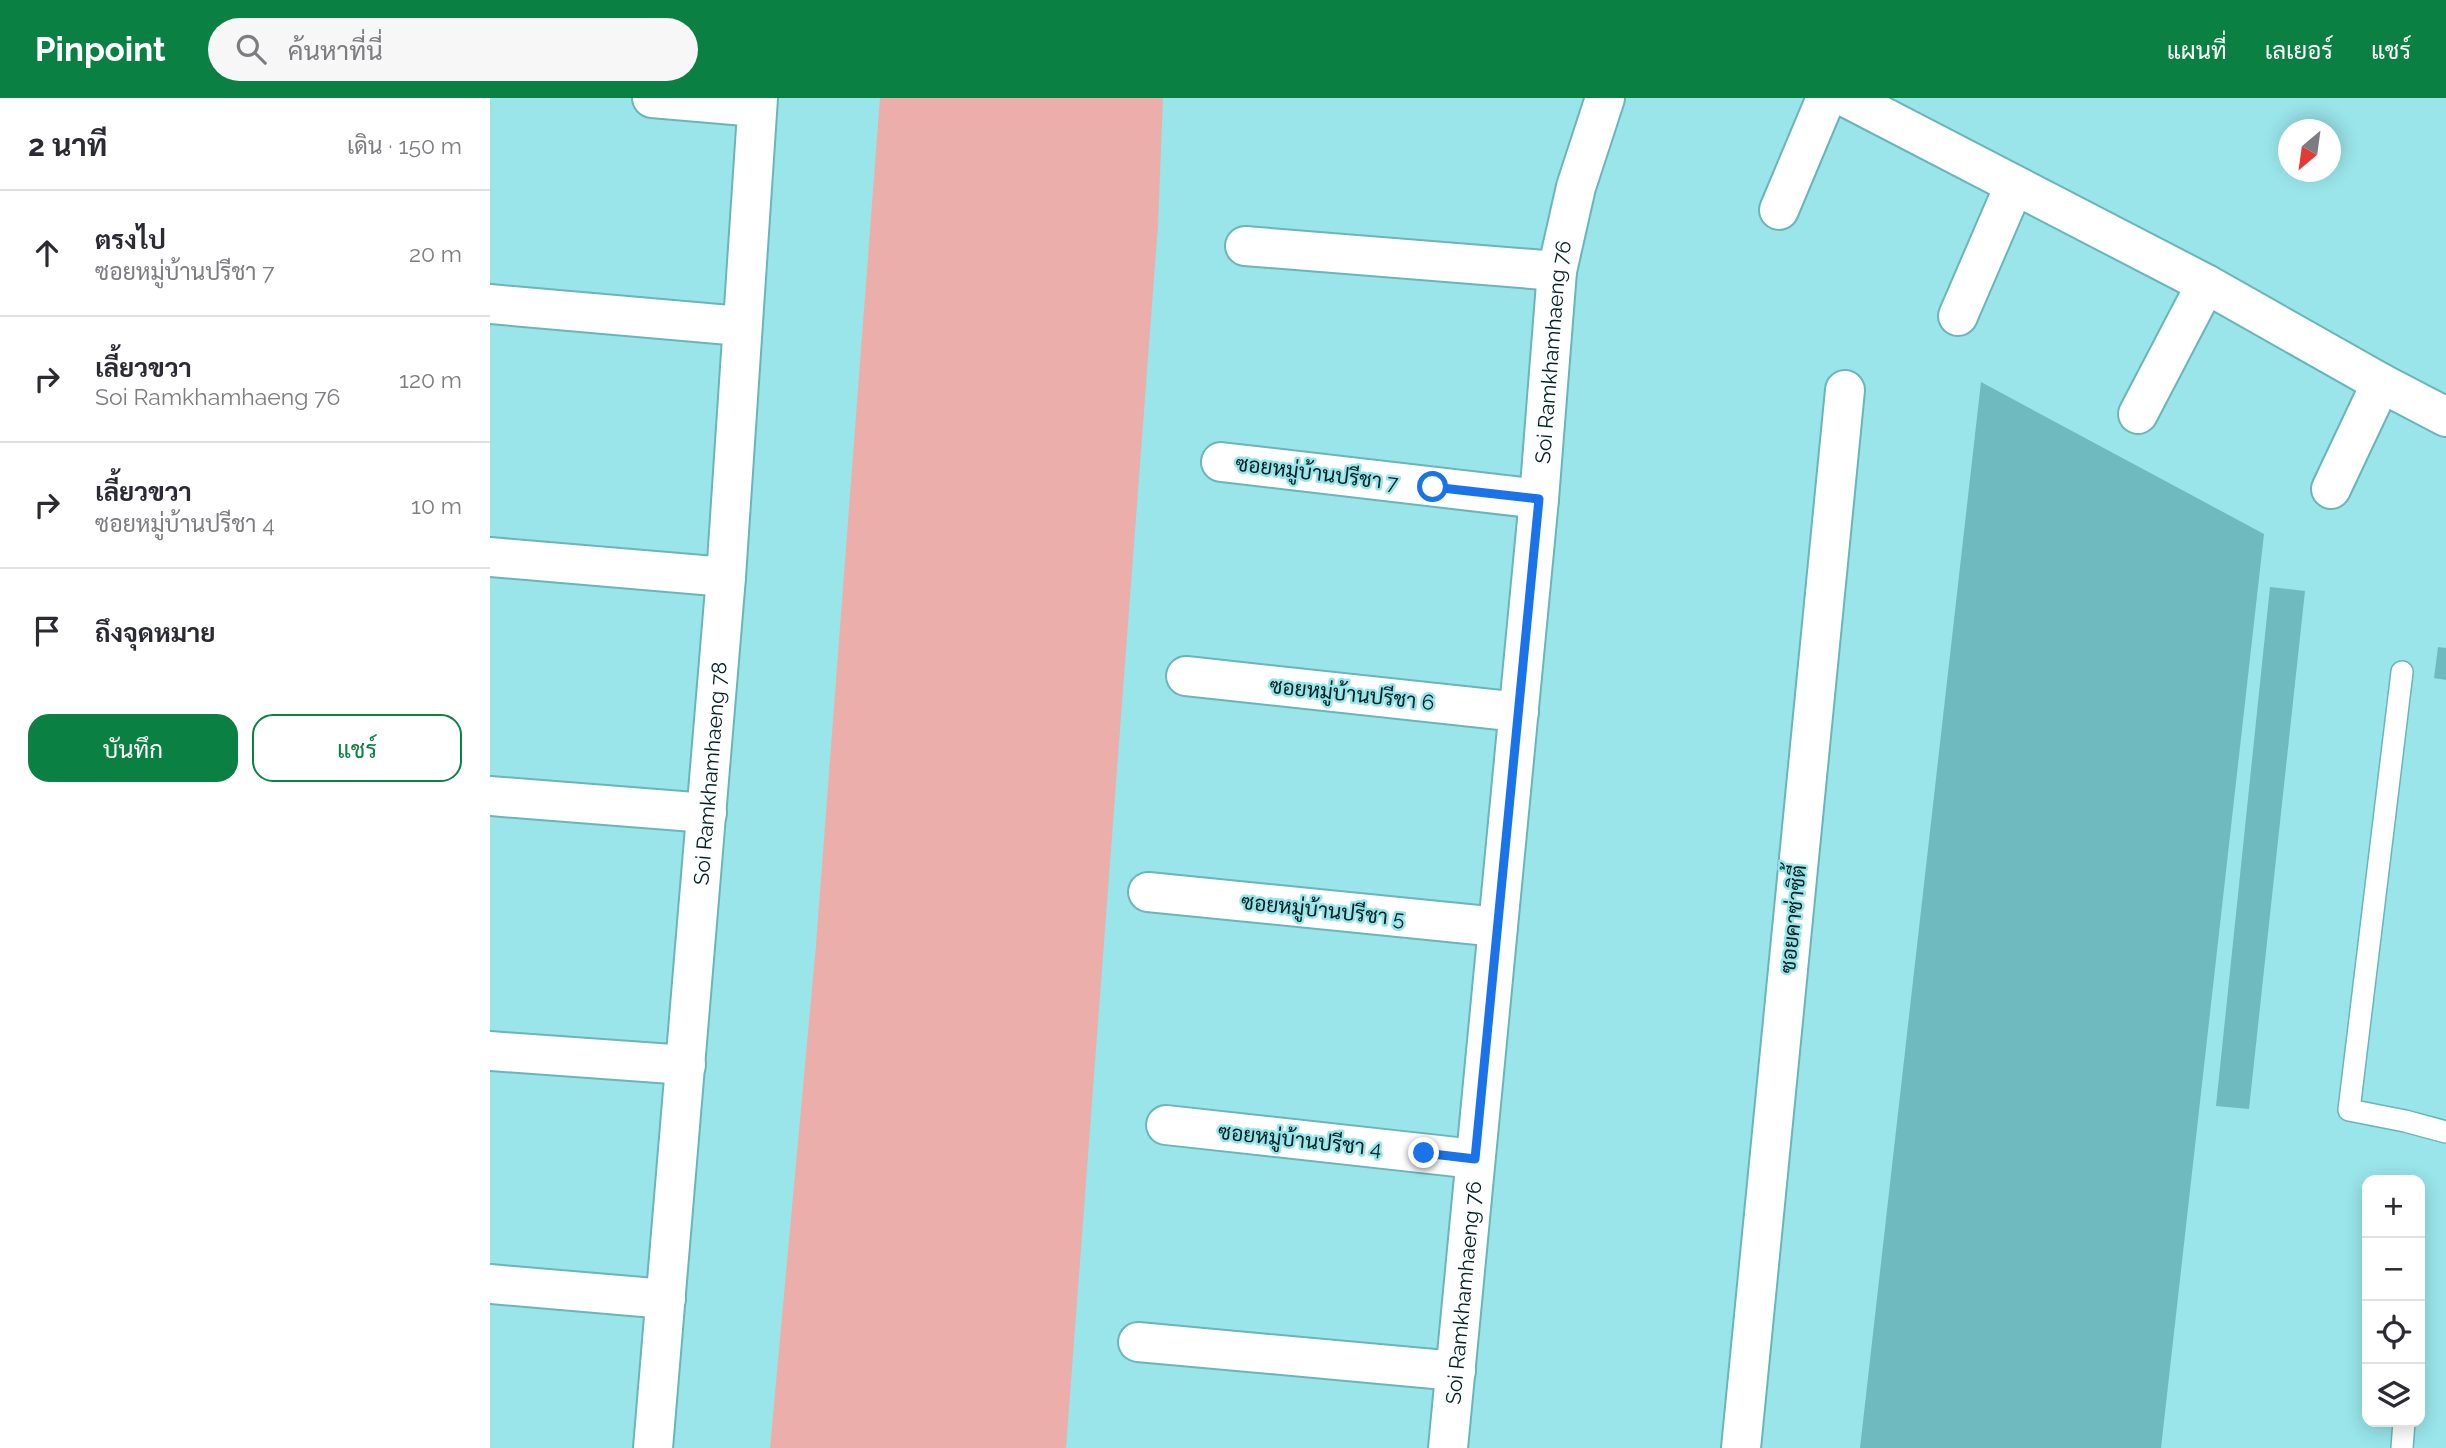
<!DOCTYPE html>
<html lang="th">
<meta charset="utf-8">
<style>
:root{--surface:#fff;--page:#f7f7f7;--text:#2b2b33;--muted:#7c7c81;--line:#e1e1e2;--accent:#0b8043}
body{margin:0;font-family:Raleway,Sarabun,sans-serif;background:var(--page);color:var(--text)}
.controls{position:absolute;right:21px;bottom:21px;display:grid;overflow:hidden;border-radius:14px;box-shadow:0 4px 18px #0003}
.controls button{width:63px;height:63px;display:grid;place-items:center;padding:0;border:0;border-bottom:2px solid var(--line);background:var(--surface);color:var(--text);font:35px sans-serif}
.compass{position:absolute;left:1788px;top:21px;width:63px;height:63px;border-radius:50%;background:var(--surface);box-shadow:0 4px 18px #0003;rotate:209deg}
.stop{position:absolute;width:21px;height:21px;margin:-16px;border:5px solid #1a73e8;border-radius:50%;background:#fff}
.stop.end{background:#1a73e8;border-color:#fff;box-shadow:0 2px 7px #0008}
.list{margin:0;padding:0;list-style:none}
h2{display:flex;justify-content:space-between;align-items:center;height:91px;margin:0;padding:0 28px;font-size:30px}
h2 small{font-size:23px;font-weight:400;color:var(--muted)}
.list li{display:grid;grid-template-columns:46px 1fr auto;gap:21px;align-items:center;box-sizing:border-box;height:126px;padding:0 28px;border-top:2px solid var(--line)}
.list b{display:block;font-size:26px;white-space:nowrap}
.list p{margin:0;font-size:23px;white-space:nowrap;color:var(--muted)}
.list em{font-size:23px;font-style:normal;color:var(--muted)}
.actions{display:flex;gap:14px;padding:21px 28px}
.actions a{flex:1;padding:16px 0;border:2px solid var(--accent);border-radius:21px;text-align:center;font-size:24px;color:var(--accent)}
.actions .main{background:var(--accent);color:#fff}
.icon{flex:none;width:38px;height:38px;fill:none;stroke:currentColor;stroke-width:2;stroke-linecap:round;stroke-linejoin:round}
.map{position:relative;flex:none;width:1956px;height:1350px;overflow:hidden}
header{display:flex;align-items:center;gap:42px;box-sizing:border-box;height:98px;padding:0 35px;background:var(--accent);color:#fff}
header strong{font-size:33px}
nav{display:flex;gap:38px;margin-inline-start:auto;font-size:24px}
.search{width:490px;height:63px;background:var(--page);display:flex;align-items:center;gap:18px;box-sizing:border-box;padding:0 24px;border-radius:38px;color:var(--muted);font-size:26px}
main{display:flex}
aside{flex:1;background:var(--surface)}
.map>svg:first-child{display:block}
.green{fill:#ebaeab}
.building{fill:#6fbabf}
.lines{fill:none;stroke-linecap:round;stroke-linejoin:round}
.service-casing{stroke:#69b5ba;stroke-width:24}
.minor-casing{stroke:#69b5ba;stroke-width:42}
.service{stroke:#fff;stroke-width:21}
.minor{stroke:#fff;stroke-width:38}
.route{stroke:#1a73e8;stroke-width:9}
.labels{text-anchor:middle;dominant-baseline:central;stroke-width:5;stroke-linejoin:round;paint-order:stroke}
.street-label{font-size:21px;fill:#002022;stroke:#99e5ea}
</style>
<header>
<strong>Pinpoint</strong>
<div class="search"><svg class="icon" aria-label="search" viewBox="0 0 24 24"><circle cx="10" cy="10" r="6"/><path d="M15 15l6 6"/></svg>ค้นหาที่นี่</div>
<nav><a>แผนที่</a><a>เลเยอร์</a><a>แชร์</a></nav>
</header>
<main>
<aside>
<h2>2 นาที<small>เดิน · 150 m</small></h2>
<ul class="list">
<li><svg class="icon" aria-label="ahead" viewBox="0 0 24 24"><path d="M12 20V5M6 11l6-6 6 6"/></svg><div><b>ตรงไป</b><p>ซอยหมู่บ้านปรีชา 7</p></div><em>20 m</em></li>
<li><svg class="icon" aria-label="right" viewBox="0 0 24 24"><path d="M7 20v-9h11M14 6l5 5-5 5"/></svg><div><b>เลี้ยวขวา</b><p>Soi Ramkhamhaeng 76</p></div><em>120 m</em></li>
<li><svg class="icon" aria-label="right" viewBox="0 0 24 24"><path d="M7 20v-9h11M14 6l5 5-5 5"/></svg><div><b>เลี้ยวขวา</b><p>ซอยหมู่บ้านปรีชา 4</p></div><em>10 m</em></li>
<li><svg class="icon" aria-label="arrive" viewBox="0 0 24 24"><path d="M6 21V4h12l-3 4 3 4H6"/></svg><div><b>ถึงจุดหมาย</b></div></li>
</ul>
<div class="actions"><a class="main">บันทึก</a><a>แชร์</a></div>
</aside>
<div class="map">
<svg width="1956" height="1350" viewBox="0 0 1956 1350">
<rect width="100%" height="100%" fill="#99e5ea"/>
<path class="green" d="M390,0H673L668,127L576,1350H280L326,847Z"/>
<path class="building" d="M1491,284L1774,436L1671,1350H1370Z
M1780,489L1815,493L1759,1011L1726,1008Z
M1948,549L1956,550V582L1944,580Z"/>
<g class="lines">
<g class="service-casing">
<path id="service" d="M1912,574L1859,1012L1915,1023L1956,1034
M1912,1350L1914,1324"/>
</g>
<g class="minor-casing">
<g id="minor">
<path d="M162,0L267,9"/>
<path d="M1357,0L1716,186L1891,285L1956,319"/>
<path d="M1289,112L1336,0"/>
<path d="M755,148L1067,173"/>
<path d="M0,206L251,228"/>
<path d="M1468,218L1524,88"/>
<path d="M1648,316L1716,186"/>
<path d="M731,364L1049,401"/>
<path d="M1841,391L1891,285"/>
<path d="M0,459L236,479"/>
<path d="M696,578L1029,614"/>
<path d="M0,698L217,715"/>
<path d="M658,794L1008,829"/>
<path d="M0,953L196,967"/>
<path d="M676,1027L985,1061"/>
<path d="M0,1186L176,1201"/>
<path d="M648,1244L966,1273"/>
<path id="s1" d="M163,1350L236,479L268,0"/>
<path id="s2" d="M958,1350L1049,401L1067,173L1086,89L1115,0"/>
<path d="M1251,1350L1355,292"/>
</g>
</g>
<use href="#service" class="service"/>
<use href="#minor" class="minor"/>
</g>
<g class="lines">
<path class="route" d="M934,1055L985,1061L1049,401L943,389"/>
</g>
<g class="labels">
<g class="street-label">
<text stroke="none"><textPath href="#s2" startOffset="1101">Soi Ramkhamhaeng 76</textPath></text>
<text transform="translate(827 375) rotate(7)">ซอยหมู่บ้านปรีชา 7</text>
<text transform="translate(862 596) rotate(6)">ซอยหมู่บ้านปรีชา 6</text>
<text stroke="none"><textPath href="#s1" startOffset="677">Soi Ramkhamhaeng 78</textPath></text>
<text transform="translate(833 812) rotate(6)">ซอยหมู่บ้านปรีชา 5</text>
<text transform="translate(1303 821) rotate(-84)">ซอยคาซ่าซิตี้</text>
<text transform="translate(810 1042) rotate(6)">ซอยหมู่บ้านปรีชา 4</text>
<text stroke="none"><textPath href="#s2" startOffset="156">Soi Ramkhamhaeng 76</textPath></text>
</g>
</g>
</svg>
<div class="controls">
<button>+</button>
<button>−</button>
<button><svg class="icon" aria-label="locate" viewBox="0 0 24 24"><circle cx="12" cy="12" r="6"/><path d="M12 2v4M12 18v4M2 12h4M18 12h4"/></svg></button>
<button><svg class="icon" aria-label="layers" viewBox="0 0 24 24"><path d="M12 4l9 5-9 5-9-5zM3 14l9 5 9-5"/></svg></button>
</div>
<svg class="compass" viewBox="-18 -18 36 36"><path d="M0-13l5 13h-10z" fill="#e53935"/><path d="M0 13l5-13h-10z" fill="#7c7c81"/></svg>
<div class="stop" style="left:943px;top:389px"></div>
<div class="stop end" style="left:934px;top:1055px"></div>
</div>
</main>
